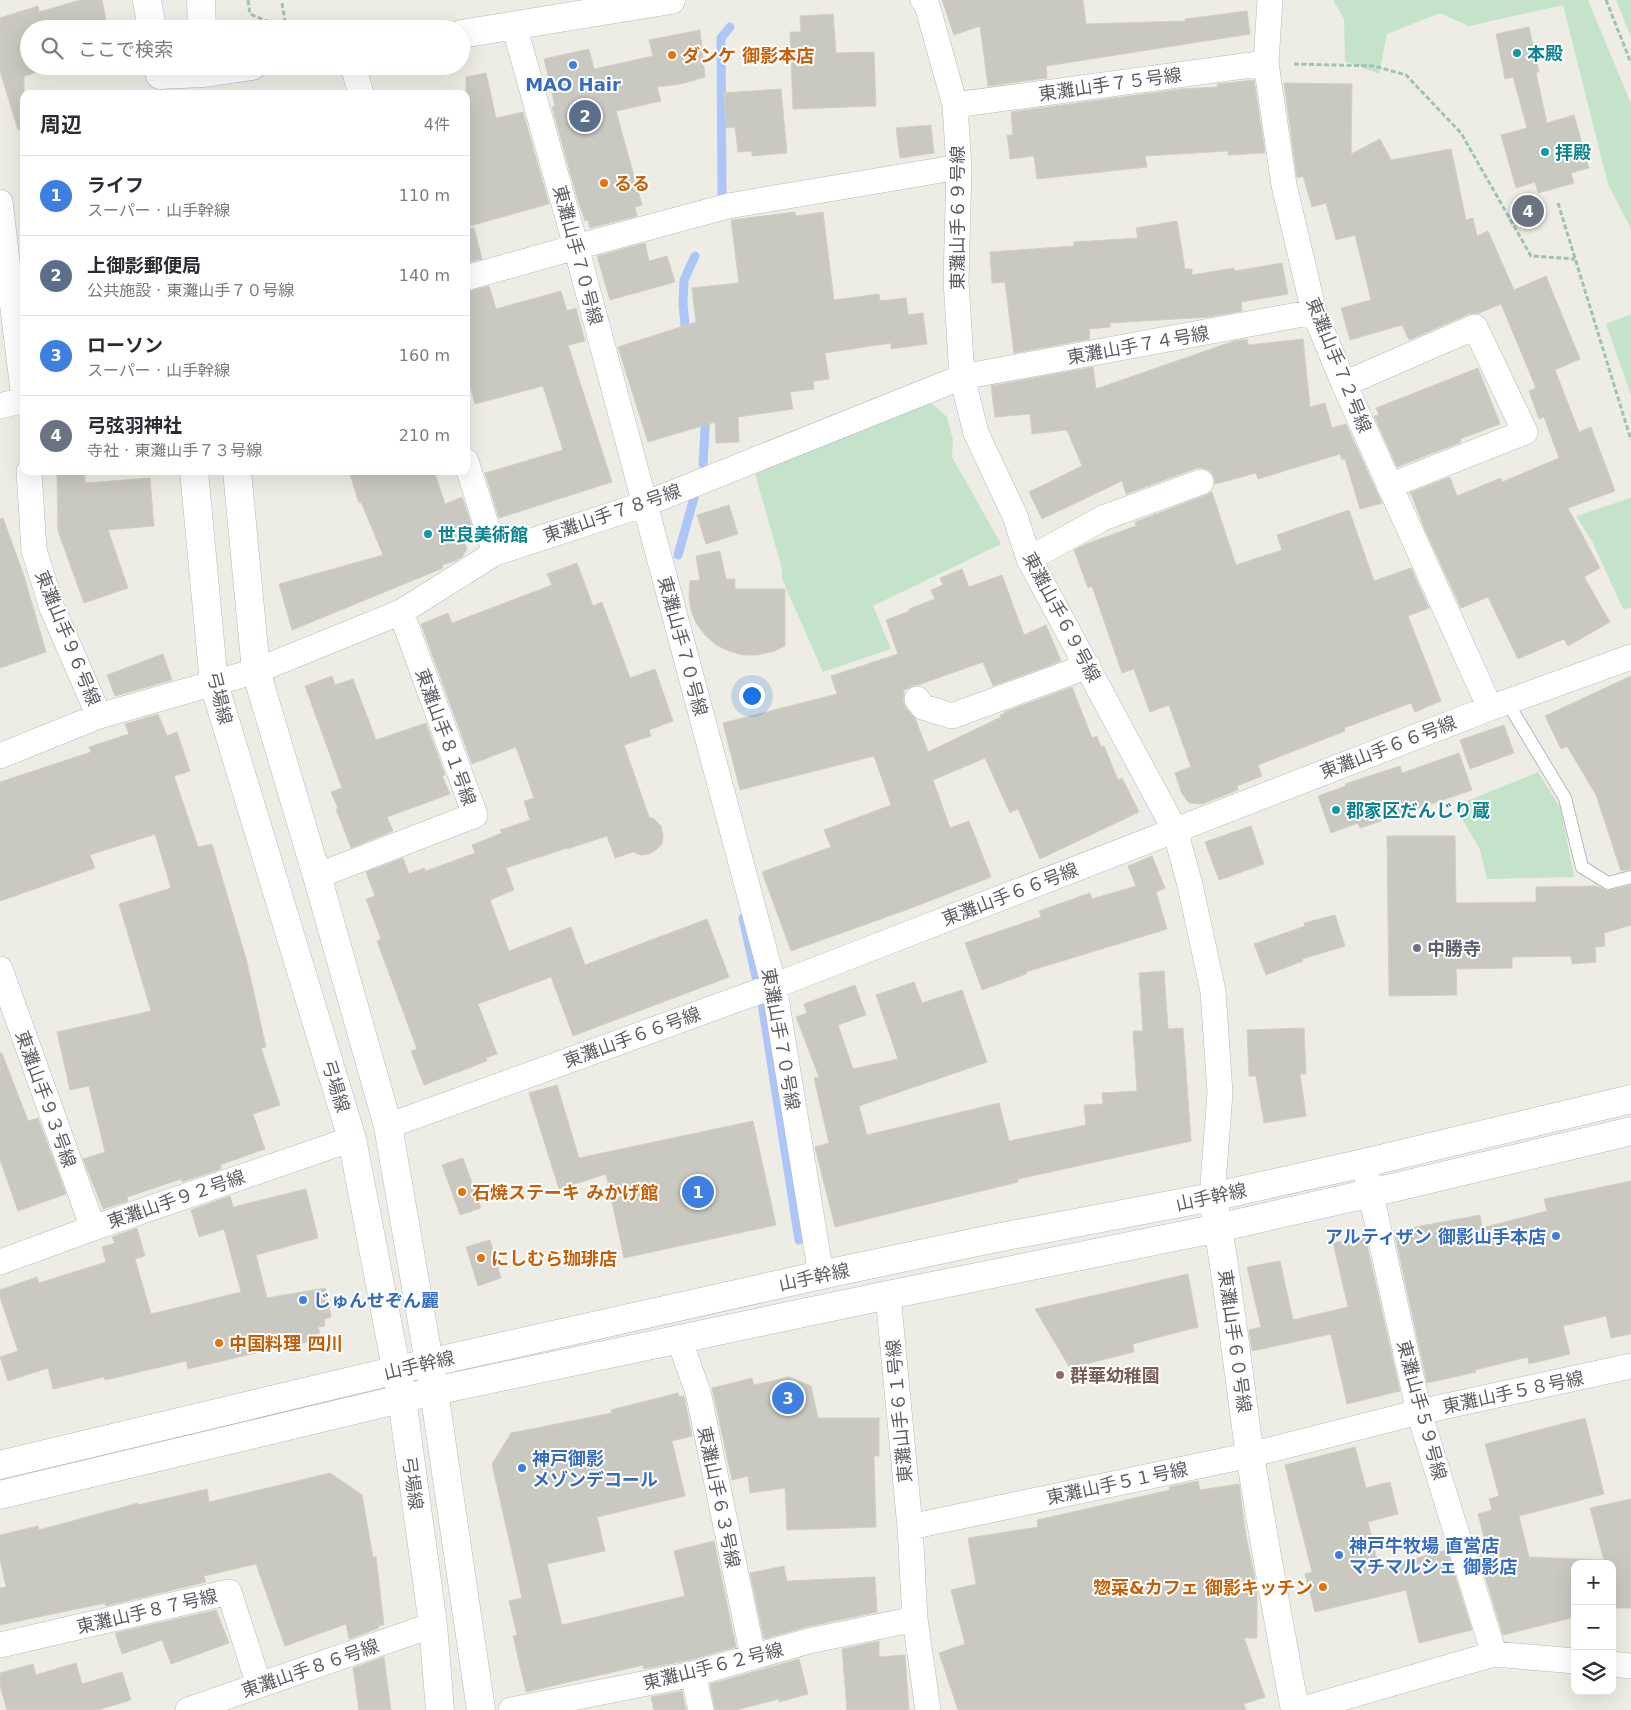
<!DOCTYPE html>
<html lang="ja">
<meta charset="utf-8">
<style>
:root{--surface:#fff;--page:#f7f7f7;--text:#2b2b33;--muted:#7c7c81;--line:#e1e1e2;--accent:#d96c3f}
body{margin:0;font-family:"DejaVu Sans","Noto Sans JP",sans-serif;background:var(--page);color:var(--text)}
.controls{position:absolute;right:15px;bottom:15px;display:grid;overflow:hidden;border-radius:10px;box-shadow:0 5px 20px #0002}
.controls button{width:45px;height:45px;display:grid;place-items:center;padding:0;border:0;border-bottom:1px solid var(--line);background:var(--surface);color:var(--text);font:25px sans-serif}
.you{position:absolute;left:751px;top:695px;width:18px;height:18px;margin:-12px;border:4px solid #fff;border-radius:50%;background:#1a73e8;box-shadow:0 0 0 8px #1a73e833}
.badge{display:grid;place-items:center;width:32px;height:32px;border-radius:50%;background:var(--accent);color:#fff;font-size:16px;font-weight:700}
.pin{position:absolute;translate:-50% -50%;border:2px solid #fff;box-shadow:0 1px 5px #0006}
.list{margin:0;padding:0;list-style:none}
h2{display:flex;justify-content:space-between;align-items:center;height:65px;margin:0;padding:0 20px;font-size:21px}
h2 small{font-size:16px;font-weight:400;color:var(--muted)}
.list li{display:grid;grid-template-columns:32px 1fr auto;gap:15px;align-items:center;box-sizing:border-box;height:80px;padding:0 20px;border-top:1px solid var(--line)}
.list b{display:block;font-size:19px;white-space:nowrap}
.list p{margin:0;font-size:16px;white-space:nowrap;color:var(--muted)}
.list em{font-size:16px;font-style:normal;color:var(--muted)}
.icon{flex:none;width:28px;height:28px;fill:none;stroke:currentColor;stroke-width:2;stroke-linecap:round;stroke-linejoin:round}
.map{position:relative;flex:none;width:1631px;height:1710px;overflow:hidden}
.search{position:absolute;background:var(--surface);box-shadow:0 5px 20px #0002;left:20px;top:20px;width:450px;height:55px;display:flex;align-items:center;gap:12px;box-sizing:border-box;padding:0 18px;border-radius:28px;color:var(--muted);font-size:19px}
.panel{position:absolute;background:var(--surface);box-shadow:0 5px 20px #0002;left:20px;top:90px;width:450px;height:385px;border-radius:10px}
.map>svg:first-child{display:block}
.green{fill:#c4e3ca}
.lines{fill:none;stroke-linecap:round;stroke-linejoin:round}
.stream{stroke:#abc6f7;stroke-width:9}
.building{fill:#c9c8c1;stroke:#d2d0c4}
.service-casing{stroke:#b7b8bd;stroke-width:14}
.minor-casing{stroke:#b7b8bd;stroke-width:26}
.tertiary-casing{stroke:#b7b8bd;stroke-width:29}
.path{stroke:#9ec3b0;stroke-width:3;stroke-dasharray:5 2.5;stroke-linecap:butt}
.service{stroke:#fff;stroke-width:12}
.minor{stroke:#fff;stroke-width:25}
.tertiary{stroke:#fff;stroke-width:28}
.culture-dot{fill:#0f9aa8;stroke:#fff;stroke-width:2}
.food-dot{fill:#e8710a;stroke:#fff;stroke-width:2}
.shop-dot{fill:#3f7fe0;stroke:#fff;stroke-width:2}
.worship-dot{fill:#6b7280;stroke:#fff;stroke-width:2}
.education-dot{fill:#8d6e63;stroke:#fff;stroke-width:2}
.labels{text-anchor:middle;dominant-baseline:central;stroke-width:4;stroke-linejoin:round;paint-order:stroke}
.culture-label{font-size:18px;font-weight:bold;fill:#0d838f;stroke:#fff;text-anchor:start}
.food-label{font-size:18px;font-weight:bold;fill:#c56008;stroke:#fff;text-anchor:start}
.shop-label{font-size:18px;font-weight:bold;fill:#366cbe;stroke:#fff;text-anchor:start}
.street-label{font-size:18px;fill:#5d5e64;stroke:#fff}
.worship-label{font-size:18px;font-weight:bold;fill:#5b616d;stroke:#fff;text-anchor:start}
.education-label{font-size:18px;font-weight:bold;fill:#785e54;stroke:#fff;text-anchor:start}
</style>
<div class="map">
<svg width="1631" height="1710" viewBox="0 0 1631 1710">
<rect width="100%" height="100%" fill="#eeede5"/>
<path class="green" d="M1333,0H1588L1631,104V229L1608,184L1563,5L1469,26L1440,13L1387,34L1379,74L1345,61L1344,19Z
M1616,0H1631V37Z
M1631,314V395L1606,324Z
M931,403L947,417L953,440L952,457L1001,544L873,606L891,649L823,672L782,579V569L755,474Z
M1631,498V608L1623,609L1592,541L1576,516Z
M1538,772L1561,809L1574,877L1487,879L1480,850L1455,806Z"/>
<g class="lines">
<path class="stream" d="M722,194L721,38L730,27
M686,336L683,304L684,280L695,256
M703,464L706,413
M678,555L694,498
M743,918L756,977
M762,1003L799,1240"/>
</g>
<path class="building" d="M80,0H102L108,29H29V66H56L24,76V129L18,130L0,71V18L38,6L39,12Z
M942,0H1083L1086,24L1185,21V19L1247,11L1250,34L1046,66L1047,78L988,86L980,26L954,35Z
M833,14L836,53L874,52L876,106L793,109L790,32H801L800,16Z
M1529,27L1539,72L1536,73L1547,123L1574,115L1589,168L1571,173L1574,183L1538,193L1535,182L1516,188L1501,135L1527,128L1513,77L1505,79L1496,34Z
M700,30L705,77L681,84L657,87L661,101L616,111L642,205L635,207L637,216L590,228L588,220L585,221L577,197L552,107L555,106L544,59L589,49L594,69L653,56L649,40Z
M486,73L496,118L523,112L549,204L466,227V77Z
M1254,80L1265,153L1228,155V151L1145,156L1147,167L1037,179L1034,156L1010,159L1007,135H1013L1011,112L1181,89L1218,87L1217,84Z
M1284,83L1352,84L1351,154L1380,139L1391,160L1451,149L1466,220L1473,218L1477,236L1488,231L1514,290L1546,276L1580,359L1555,370L1579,432L1591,427L1615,491L1568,508L1600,568L1584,577L1610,622L1568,646L1564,639L1518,659L1488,597L1461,608L1426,532L1411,494L1409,493L1450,477L1457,496L1501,478L1502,482L1559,458L1544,417L1539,419L1529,391L1536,388L1501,304L1479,313L1469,314L1409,340L1402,325L1350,340L1341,308L1371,300L1355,235L1336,240L1326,203L1312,207L1303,176L1297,178Z
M781,89L787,153L752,156V151L738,152L735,127L726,128L724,93Z
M931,125L934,153L900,158L896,128Z
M795,212L796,216L823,212L834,300L879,294L880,301L906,298L908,315L923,313L927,344L891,349V343L825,353L829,379L813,381L814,389L790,392L793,409L738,417L739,442L716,443L715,422L648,442L618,347L696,322L692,288L739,283L731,220Z
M1177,221L1185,269H1192V275L1234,268L1235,271L1282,263L1288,294L1241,302L1242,311L1209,317L1110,323V327L1089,329L1090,339L1014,353L1005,282L992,283L990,252L1074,246V242L1138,238L1136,228Z
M474,228L482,259L466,263V229Z
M645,243L649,261L667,256L675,282L610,300L597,256Z
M489,286L496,309L561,291L567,311L576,308L585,341L568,345L612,482L499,518L485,473L563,450L543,386L475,404L466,373V292Z
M1247,339L1248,345L1303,339L1310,407L1325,403L1332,428L1346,424L1382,503L1360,509L1345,459L1342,460L1340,454L1258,479L1256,473L1215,484L1214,477L1210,471L1203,468H1197L1126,494L1122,481L1042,519L1029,492L1082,466L1067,430L1032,434L1030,414L995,417L991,386L1093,367L1096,389L1234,341Z
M1478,368L1500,424L1460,439L1461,442L1397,467L1374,416L1379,415L1376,408Z
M349,471H434L445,504L462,497L472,526L460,530L467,549L462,557L455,561L442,565L443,568L292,630L279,584L383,555L361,502L359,503Z
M85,472V483L150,478L154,526L108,530L128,588L84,603L58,531L57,473Z
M1212,492L1236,565L1282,550L1277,535L1349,510L1374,581L1411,568L1429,608L1408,616L1441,701L1415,712L1411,703L1344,728L1345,731L1258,765L1262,776L1237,786L1238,790L1202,804L1189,803L1182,794L1175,773L1191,767L1169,705L1150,712L1134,669L1122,673L1092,586L1088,588L1074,550L1086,544L1136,526L1135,522L1206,495Z
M729,505L738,534L706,544L697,515Z
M3,518L24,576L46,652L0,668V519Z
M720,551L726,579H735V589H785V646L772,652L757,655H743L729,651L716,645L705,635L696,623L691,610L689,596L690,581L700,580L696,556Z
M577,563L593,606L602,602L630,678L655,669L673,721L649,730L651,736L624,745L649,817L654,819L661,826L663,836L662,844L656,850L649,854L641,855L633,852L615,858L607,836L567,849V848L506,868L514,890L490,900L509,951L571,927L585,965L707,919L729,977L573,1036L551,977L478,1004L497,1054L486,1058L487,1061L424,1085L411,1051L417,1049L377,941L381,939L366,899L375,896L366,872L403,858L409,874L424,868L426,871L475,853L472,845L502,833L500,830L530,820L524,801L534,798L516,747L472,764L421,624L448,613L452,623L552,585L547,574Z
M962,569L969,587L1002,575L1024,635L1046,625L1061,661L993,686L983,662L918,685H915L904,690L903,701L906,708L915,718L928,752L1001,717L1000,715L1004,714V712L1072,687L1092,738L1097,736L1101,747L1104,746L1118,780L1122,778L1139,812L1040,859L1018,809L1010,813L985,758L933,780L950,828L969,821L991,877L906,910L791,951L762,872L831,847L824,830L891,805L874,756L740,790L723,723L837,694L831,676L898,654L886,620L910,611L909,609L935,599L931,590L943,585L940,578Z
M163,654L172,680L115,696L107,675Z
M332,676L335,685L353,679L376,740L426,723L445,775L442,776L450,794L387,817L393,831L351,848L336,809L338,808L331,792L342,788L305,686Z
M1631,676V869L1621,871L1596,795L1567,746L1561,749L1545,716Z
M158,714L167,736L177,732L190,771L174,776L198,847L212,844L247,962L266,1047L261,1048L280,1105L253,1114L265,1149L220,1165L221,1169L182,1182L181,1179L127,1197L128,1201L103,1209L83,1159L105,1152L89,1086L70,1090L57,1032L151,1011L119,904L171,888L155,834L90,855L95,868L0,901V782L91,752L89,747L129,734L125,724Z
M1504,725L1514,753L1470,769L1460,740Z
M1459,753L1472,790L1360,828L1358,823L1331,833L1318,796L1346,786L1345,784L1400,766L1402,773Z
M1251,826L1264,864L1219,880L1205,842Z
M1387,836H1455L1456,903L1536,902V887L1597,886L1607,891L1631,885V925L1604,933L1605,946L1595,947L1596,962L1572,964L1571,956L1512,957V968L1456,969L1457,995L1389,996Z
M1152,856L1165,888L1156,892L1167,929L1026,972V974L982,990L965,943L1041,917L1039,911L1090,893L1092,899L1136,886L1128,866Z
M1335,915L1345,946L1302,959L1303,961L1266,975L1254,944L1305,926L1304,923Z
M1164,971L1168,1029L1183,1028L1191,1141L1018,1179V1182L835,1227L815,1147L829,1143L814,1078L819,1077L796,1017L807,1013L804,1004L855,985L866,1015L838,1025L853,1069L898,1059L876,995L914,982L922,1003L962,990L987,1062L859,1106L867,1135L999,1103L1009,1141L1086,1125L1084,1105L1103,1104L1102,1093L1137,1091L1133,1031H1143L1139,973Z
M1304,1028L1306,1074H1300L1306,1116L1264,1123L1256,1076H1249L1247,1030Z
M0,1053H2L28,1121L38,1118L66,1194L18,1211L0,1160Z
M557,1085L579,1158L753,1121L776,1225L624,1258L606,1174L559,1189L529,1093Z
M463,1158L481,1208L460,1215L442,1165Z
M1631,1181V1334L1611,1338L1606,1316L1563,1326L1570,1354L1529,1364L1528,1357L1475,1370L1476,1372L1427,1383L1394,1231L1480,1215L1482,1228L1547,1211L1544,1199Z
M306,1189L318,1238L256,1255L267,1298L325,1288L331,1317L324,1319L325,1326L318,1327L320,1333L312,1335L313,1341L281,1347L188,1369L186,1361L105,1380L104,1377L53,1389L48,1368L8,1381L0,1357L18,1351L0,1297V1290L37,1277L39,1283L106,1262L102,1247L115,1243L112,1237L137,1228L145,1256L135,1259L151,1314L241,1292L224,1229L199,1237L191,1210L230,1196L233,1207Z
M1365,1236L1400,1391L1347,1404L1331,1334L1252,1351L1249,1330L1261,1327L1247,1267L1280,1261L1293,1320L1348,1307L1333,1243Z
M490,1240L501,1278L478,1286L466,1247Z
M1188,1274L1198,1327L1133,1344L1134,1352L1070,1368L1035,1309Z
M789,1377L811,1386L818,1418H879V1456H874L876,1527L787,1530L785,1488L750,1493L748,1476L732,1480L712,1388L752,1378L754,1385Z
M678,1393L679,1397L684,1396L692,1436L672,1441L685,1496L597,1517L605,1551L547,1564L562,1625L685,1596L674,1551L714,1541L736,1647L690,1660L644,1669L643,1665L526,1692L513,1636L517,1635L509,1601L522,1598L492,1464L511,1433L612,1413L611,1410Z
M1585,1418L1604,1494L1519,1516L1529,1557L1604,1560L1590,1508L1631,1499V1608H1612V1564H1575V1617L1503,1635L1475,1543L1485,1541L1478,1514L1492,1510L1489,1499L1499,1496L1485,1444Z
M1355,1447L1366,1488L1390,1482L1398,1514L1368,1522L1379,1568L1447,1550L1472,1630L1419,1643L1406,1590L1315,1612L1305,1574L1312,1572L1285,1465Z
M330,1473L362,1495L373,1557H376L384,1625H379V1628L349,1639L346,1624L285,1646L256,1564L204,1576L206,1582L106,1606L105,1603L0,1625V1588L6,1587L0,1559V1535L38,1526L39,1530L138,1503V1505L207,1489L209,1502Z
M1198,1481L1200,1490L1239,1484L1246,1536L1257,1588V1638H1244L1265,1697L1244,1704L1246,1710H958L939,1653L965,1644L951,1590L976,1584L968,1538L1038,1527L1037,1520L1170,1490L1169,1487Z
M784,1566L787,1581L875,1577L877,1612L806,1627L764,1639L750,1573Z
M216,1610L229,1643L171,1664L162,1640L122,1654L115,1633Z
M879,1641V1657L905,1655L909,1710H847L842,1649Z
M384,1657L391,1710H359L353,1668Z
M799,1659L808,1694L779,1702V1699L736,1710H715L710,1684Z
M76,1663L82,1684L122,1672L131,1700L98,1710H7L0,1686V1673L33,1664L36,1675Z
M682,1691L686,1710H654L651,1697Z"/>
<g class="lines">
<g class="service-casing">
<path id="service" d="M1507,702L1565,798L1582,867L1608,883L1631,877"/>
</g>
<g class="minor-casing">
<path id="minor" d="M923,0L927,5L955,105L959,167L956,281L962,377L976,433L1015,516L1029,559L1175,830L1190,885L1213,991L1220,1093L1212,1197
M1270,0L1266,63L1284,185L1314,312L1344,384L1490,708
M514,25L576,247L774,986L821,1275
M353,66L361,94
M955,105L1266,63
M0,202L24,399
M466,278L576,247L728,206L959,167
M1344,384L1475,327L1525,432L1389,486
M0,406L24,400
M466,461L495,553
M29,471L34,550L52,608L99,716
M1029,559L1103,518L1201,482
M917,699L923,707L952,716L1088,666
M0,756L99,716L256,671L401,612L495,553L645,504L962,377L1314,312
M317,876L475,815L401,612
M0,969L93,1228
M388,1126L774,986L1490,708L1631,657
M1364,1163L1419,1412L1494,1654
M0,1262L93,1228L352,1139
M888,1295L910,1527
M679,1339L698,1392L753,1656
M0,1645L229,1592L259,1685
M1612,1664L1631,1666
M693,1674L701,1710
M188,1710L433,1625
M511,1710L693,1674L809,1641L915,1619
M928,1710L915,1619L910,1527L1250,1455L1419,1412L1631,1366
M1300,1710L1494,1654L1575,1661"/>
</g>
<g class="tertiary-casing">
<path id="tertiary" d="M147,0L152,29
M201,0L202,29
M461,34L671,0
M160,75L204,73L252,66
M194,471L214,684L352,1139L402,1399L433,1625L440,1710
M237,471L256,671L317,876L388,1126L434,1391L481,1710
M1215,1211C1230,1292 1238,1374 1250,1455C1264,1541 1279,1625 1295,1710
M0,1465L397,1370L821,1275L996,1238L1212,1197L1364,1163L1631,1099
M0,1495L434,1391L888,1295L1204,1231L1371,1193L1631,1131"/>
</g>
<path class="path" d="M248,0L250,14L269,22L270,29
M1606,0L1631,63
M282,3L285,22
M1294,64L1374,66L1406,75L1461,133L1531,256L1575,259
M1558,203L1631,440"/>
<use href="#service" class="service"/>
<use href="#minor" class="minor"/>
<use href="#tertiary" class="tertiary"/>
</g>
<g class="culture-dot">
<circle cx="1517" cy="53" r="5"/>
<circle cx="1545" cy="152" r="5"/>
<circle cx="428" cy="534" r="5"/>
<circle cx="1336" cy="810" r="5"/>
</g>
<g class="food-dot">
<circle cx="672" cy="55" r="5"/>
<circle cx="604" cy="183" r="5"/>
<circle cx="462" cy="1192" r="5"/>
<circle cx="481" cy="1258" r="5"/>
<circle cx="219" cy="1343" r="5"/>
<circle cx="1323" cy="1587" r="5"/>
</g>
<g class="shop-dot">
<circle cx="573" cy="65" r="5"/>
<circle cx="1556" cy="1236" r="5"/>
<circle cx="303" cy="1300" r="5"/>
<circle cx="522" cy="1468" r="5"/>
<circle cx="1339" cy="1555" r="5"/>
</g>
<circle class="worship-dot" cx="1417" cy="948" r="5"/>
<circle class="education-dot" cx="1060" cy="1375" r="5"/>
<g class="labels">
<g class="culture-label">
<text x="1527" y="53">本殿</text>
<text x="1555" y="152">拝殿</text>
<text x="438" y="534">世良美術館</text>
<text x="1346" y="810">郡家区だんじり蔵</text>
</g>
<g class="food-label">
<text x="682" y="55">ダンケ 御影本店</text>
<text x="614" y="183">るる</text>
<text x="472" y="1192">石焼ステーキ みかげ館</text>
<text x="491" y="1258">にしむら珈琲店</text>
<text x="229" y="1343">中国料理 四川</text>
<text x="1313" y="1587" text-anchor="end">惣菜&amp;カフェ 御影キッチン</text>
</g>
<g class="shop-label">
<text x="573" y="84" text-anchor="middle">MAO Hair</text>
<text x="1546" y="1236" text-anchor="end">アルティザン 御影山手本店</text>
<text x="313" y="1300">じゅんせぞん麗</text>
<text x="532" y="1458">神戸御影<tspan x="532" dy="21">メゾンデコール</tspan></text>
<text x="1349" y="1545">神戸牛牧場 直営店<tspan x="1349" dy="21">マチマルシェ 御影店</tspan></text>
</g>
<g class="street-label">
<text transform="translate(1110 84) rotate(-8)">東灘山手７５号線</text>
<text transform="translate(957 218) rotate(-90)">東灘山手６９号線</text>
<text transform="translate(578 255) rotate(75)">東灘山手７０号線</text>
<text transform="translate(1138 345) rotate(-10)">東灘山手７４号線</text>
<text transform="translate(1339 365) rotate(68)">東灘山手７２号線</text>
<text transform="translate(612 513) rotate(-19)">東灘山手７８号線</text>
<text transform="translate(1062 617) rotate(62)">東灘山手６９号線</text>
<text transform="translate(68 638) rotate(68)">東灘山手９６号線</text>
<text transform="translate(683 646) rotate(75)">東灘山手７０号線</text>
<text transform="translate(220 698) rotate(76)">弓場線</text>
<text transform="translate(446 737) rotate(70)">東灘山手８１号線</text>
<text transform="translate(1388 747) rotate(-21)">東灘山手６６号線</text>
<text transform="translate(1010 894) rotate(-21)">東灘山手６６号線</text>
<text transform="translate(632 1037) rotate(-20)">東灘山手６６号線</text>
<text transform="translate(781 1039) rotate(80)">東灘山手７０号線</text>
<text transform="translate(336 1086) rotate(73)">弓場線</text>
<text transform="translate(46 1099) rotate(70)">東灘山手９３号線</text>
<text transform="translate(1211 1197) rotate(-12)">山手幹線</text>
<text transform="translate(176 1199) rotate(-19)">東灘山手９２号線</text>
<text transform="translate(814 1277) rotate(-12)">山手幹線</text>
<text transform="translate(1235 1341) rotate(82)">東灘山手６０号線</text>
<text transform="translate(419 1365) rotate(-13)">山手幹線</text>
<text transform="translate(1513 1392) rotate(-12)">東灘山手５８号線</text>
<text transform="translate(1422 1410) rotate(75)">東灘山手５９号線</text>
<text transform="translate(899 1411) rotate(-95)">東灘山手６１号線</text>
<text transform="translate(413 1483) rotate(82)">弓場線</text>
<text transform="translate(1117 1483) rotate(-12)">東灘山手５１号線</text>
<text transform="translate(719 1497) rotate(78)">東灘山手６３号線</text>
<text transform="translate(147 1611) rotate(-13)">東灘山手８７号線</text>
<text transform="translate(713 1666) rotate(-14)">東灘山手６２号線</text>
<text transform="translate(310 1668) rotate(-19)">東灘山手８６号線</text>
</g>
<g class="worship-label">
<text x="1427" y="948">中勝寺</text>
</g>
<g class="education-label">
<text x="1070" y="1375">群華幼稚園</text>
</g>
</g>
</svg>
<div class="controls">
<button>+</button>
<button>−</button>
<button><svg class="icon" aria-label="layers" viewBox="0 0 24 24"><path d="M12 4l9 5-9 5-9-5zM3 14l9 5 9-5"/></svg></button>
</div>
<div class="you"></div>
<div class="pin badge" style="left:698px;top:1192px;background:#3f7fe0">1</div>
<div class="pin badge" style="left:585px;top:116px;background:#5c6f8a">2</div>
<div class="pin badge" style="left:788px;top:1398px;background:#3f7fe0">3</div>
<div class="pin badge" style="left:1528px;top:211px;background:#6b7280">4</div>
<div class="search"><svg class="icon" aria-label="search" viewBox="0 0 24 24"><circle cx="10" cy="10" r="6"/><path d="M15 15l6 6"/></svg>ここで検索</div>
<section class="panel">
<h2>周辺<small>4件</small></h2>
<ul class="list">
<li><span class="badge" style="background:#3f7fe0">1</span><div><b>ライフ</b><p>スーパー · 山手幹線</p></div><em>110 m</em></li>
<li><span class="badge" style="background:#5c6f8a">2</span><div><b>上御影郵便局</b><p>公共施設 · 東灘山手７０号線</p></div><em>140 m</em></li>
<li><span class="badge" style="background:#3f7fe0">3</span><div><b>ローソン</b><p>スーパー · 山手幹線</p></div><em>160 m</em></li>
<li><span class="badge" style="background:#6b7280">4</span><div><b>弓弦羽神社</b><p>寺社 · 東灘山手７３号線</p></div><em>210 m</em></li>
</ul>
</section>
</div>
